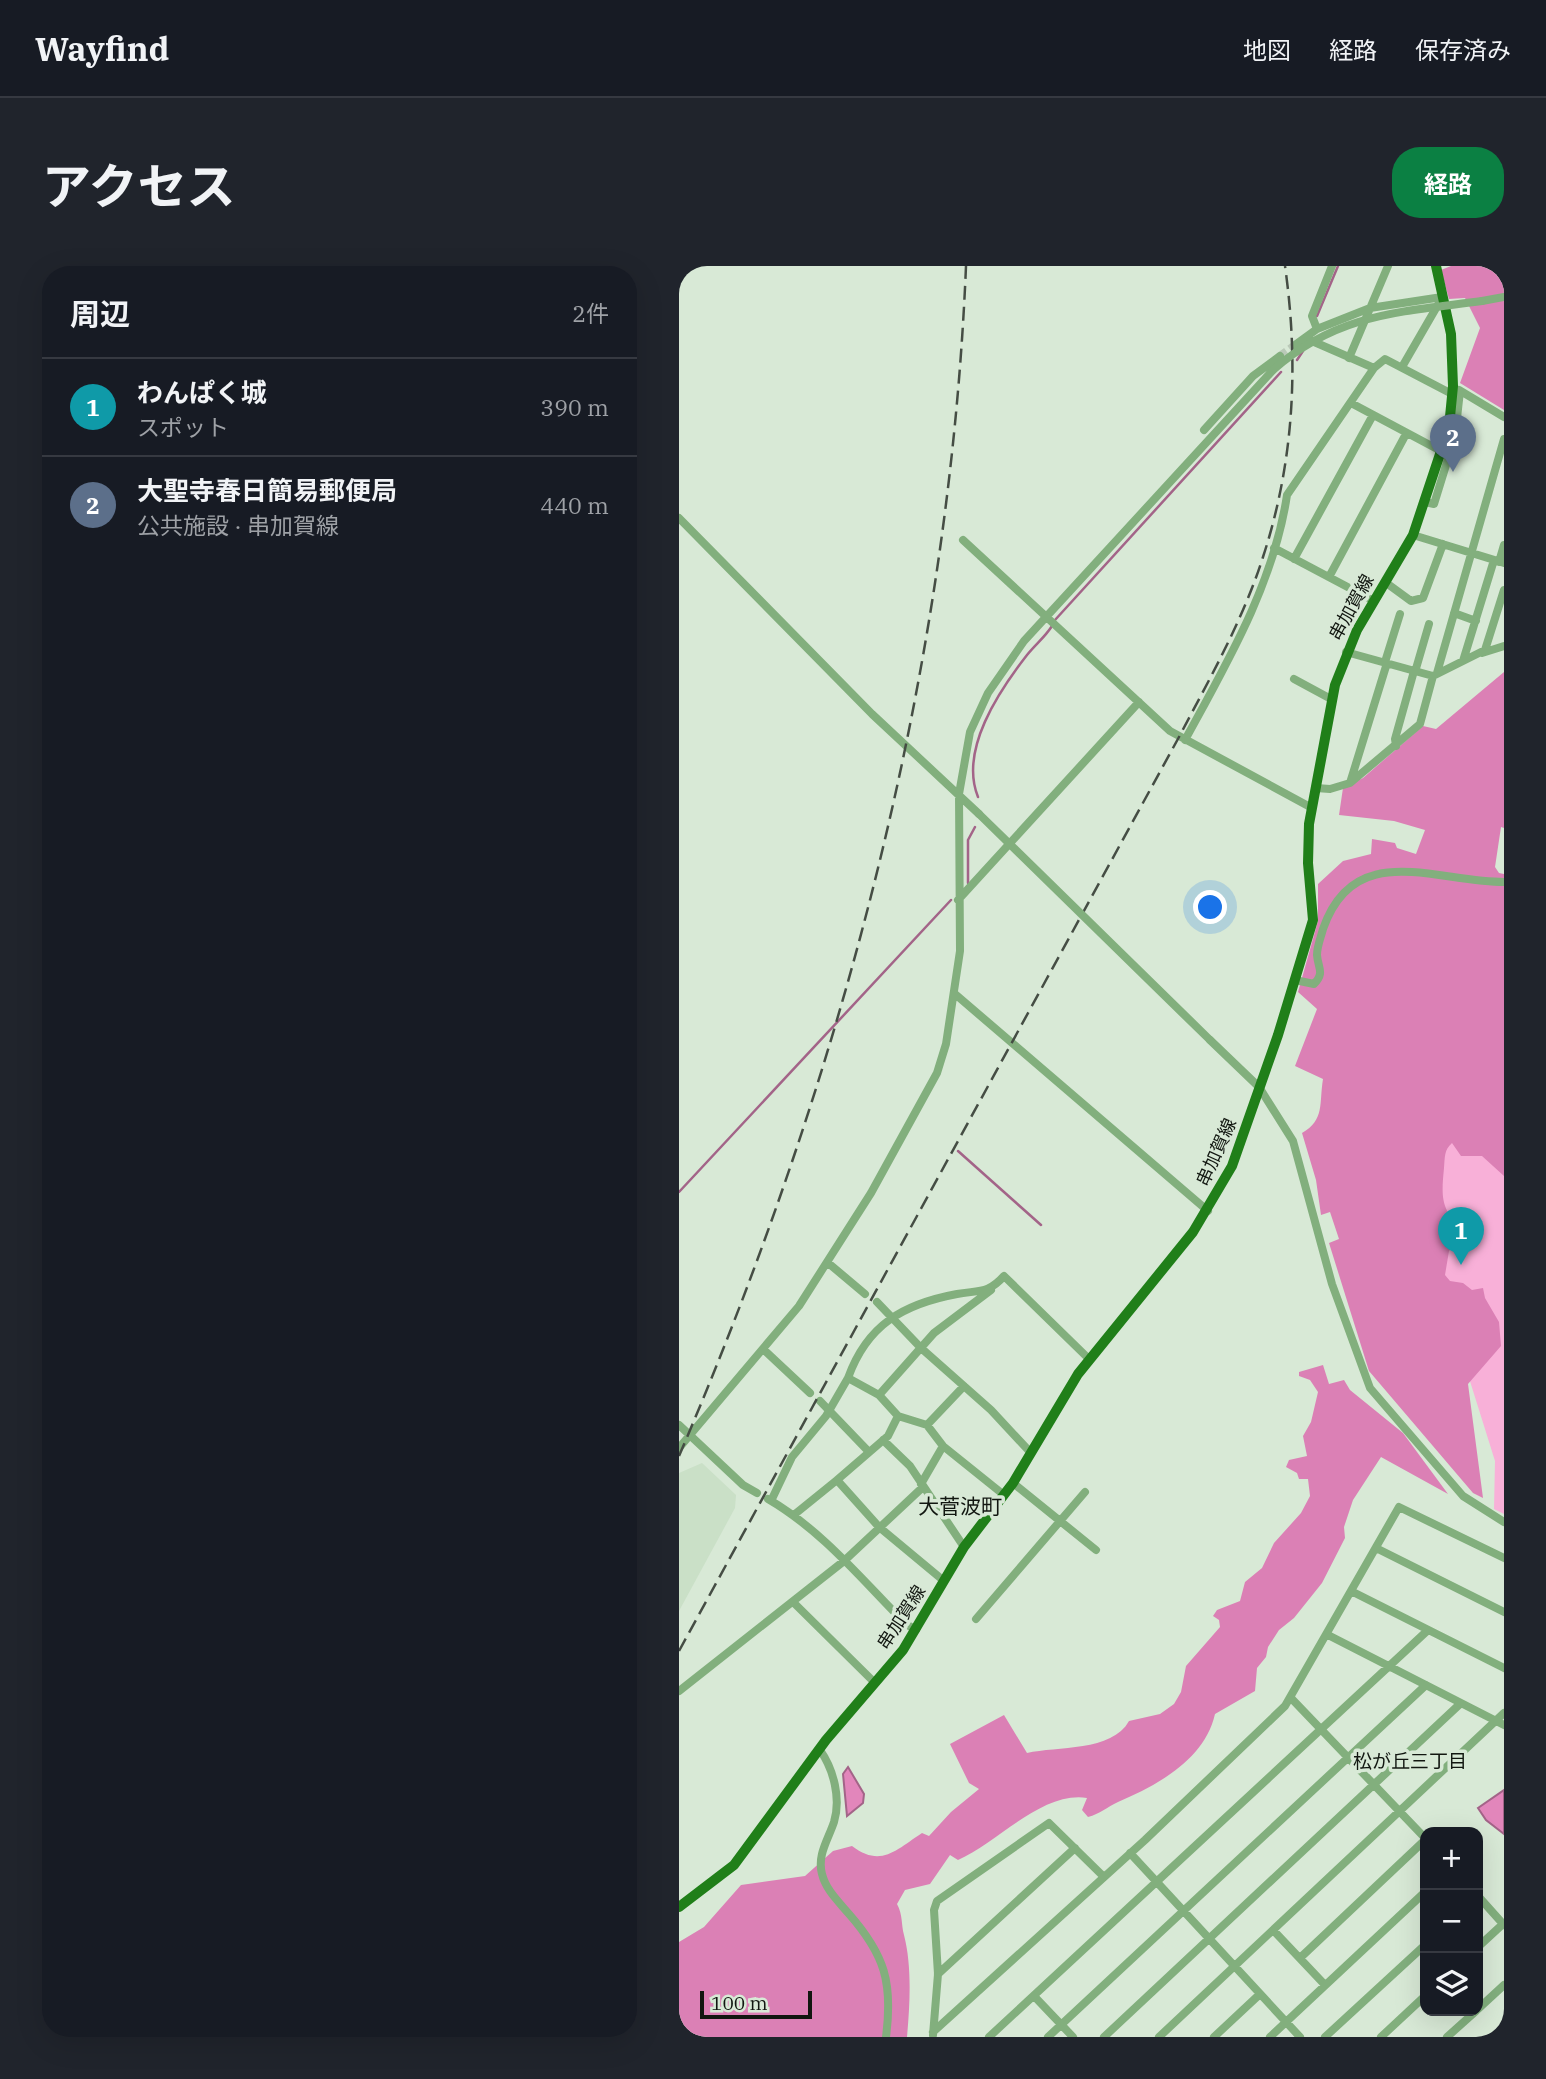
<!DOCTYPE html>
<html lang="ja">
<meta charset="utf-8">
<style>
:root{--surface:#171b24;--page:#20242c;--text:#f1f3f6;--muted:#9ea1a6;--line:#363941;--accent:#0b8043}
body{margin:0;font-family:"IBM Plex Serif","Noto Sans JP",serif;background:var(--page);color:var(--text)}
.controls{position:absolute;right:21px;bottom:21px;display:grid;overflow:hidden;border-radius:14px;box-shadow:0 7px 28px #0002}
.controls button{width:63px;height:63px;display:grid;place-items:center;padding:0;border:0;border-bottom:2px solid var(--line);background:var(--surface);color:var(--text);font:35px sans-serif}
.scale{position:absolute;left:21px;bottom:18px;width:112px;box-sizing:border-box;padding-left:7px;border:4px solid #111610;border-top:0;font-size:19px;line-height:24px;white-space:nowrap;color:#111610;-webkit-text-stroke:5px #d8e9d6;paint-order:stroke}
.you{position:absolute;left:532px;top:642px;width:24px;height:24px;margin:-18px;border:5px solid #fff;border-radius:50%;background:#1a73e8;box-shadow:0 0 0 10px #1a73e833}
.badge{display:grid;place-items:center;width:46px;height:46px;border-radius:50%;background:var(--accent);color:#fff;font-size:23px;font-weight:700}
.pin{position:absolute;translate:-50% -58px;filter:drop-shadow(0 2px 4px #0008)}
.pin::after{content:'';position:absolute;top:37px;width:24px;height:21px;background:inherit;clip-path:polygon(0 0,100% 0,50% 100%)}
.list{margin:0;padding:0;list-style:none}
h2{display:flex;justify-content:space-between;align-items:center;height:91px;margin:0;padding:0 28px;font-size:30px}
h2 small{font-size:23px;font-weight:400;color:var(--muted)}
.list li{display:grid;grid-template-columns:46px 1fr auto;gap:21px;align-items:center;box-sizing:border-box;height:98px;padding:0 28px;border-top:2px solid var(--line)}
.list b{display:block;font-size:26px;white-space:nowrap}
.list p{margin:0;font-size:23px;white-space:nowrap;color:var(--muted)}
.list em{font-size:23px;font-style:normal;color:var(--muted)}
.icon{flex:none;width:38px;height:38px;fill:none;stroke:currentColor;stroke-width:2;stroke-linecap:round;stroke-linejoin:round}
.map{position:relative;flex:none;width:825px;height:1771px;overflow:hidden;border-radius:28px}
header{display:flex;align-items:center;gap:42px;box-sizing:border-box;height:98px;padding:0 35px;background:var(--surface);border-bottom:2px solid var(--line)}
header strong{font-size:33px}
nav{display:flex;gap:38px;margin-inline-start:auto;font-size:24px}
.intro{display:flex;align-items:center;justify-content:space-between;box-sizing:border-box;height:168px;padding:0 42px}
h1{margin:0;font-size:49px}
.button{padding:18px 32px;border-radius:28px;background:var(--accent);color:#fff;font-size:24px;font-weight:700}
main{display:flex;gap:42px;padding:0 42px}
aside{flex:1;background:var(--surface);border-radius:28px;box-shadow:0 7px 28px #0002}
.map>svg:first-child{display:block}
.built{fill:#cae0c7}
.green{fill:#f8b0d8}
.forest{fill:#db80b5}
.water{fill:#e286bb;stroke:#a36488;stroke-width:2}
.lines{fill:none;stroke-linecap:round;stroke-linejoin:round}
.stream{stroke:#a36488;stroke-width:2.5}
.minor-tunnel{stroke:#bac9b8;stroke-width:8;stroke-dasharray:8 4;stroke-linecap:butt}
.minor{stroke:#82af7d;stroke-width:8}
.major{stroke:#207f19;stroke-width:10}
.rail{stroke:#454d44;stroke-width:2.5;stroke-dasharray:14 7;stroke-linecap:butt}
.minor-bridge{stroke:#82af7d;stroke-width:8}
.labels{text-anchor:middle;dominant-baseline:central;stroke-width:7;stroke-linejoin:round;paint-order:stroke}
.street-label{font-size:18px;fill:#111610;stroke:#d8e9d6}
.neighbourhood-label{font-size:19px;fill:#111610;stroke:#d8e9d6}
.quarter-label{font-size:21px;fill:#111610;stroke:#d8e9d6}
</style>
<header>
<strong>Wayfind</strong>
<nav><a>地図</a><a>経路</a><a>保存済み</a></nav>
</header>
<div class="intro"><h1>アクセス</h1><a class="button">経路</a></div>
<main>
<aside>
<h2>周辺<small>2件</small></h2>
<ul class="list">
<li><span class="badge" style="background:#0f9aa8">1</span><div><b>わんぱく城</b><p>スポット</p></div><em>390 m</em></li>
<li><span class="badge" style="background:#5c6f8a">2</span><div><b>大聖寺春日簡易郵便局</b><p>公共施設 · 串加賀線</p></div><em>440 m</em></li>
</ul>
</aside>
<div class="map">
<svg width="825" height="1771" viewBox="0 0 825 1771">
<rect width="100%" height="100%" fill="#d8e9d6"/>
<path class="built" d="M23,1197L57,1229L56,1242L0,1345V1207Z"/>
<path class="green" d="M825,860V1248L815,1243L816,1195L764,1029L751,886L777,866Z"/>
<path class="forest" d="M772,0H825V144L781,117L801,62L786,32L770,33L762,4Z
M825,406V562L822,561L816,601L820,607L825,608V910L803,890H782L773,877C765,884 766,891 765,902C762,933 762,943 785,967L770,985L766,1009L771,1015L784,1017L793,1024L804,1022L806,1032L820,1056L822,1080L789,1118L804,1232L794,1227L690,1105L650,977L660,973L651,946L642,949L637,914L623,867C646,854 640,837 644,813L616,800L638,743L619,726L639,655V618L664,595L692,588L693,573L716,577L718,582L737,588L746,564L715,555L660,549L664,522L684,512L744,460L757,463Z
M644,1099L650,1118L665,1114L671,1124L724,1167L769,1228L702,1191L674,1234L665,1261L666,1272L643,1317L615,1352L600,1364L589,1381L587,1391L578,1402L576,1425L536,1448C526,1493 479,1519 439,1536C428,1541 421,1548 409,1551L403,1544L408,1532C363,1525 318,1577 279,1594L271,1589L251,1618L226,1624L218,1638C224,1649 222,1658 225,1669C233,1700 231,1737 228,1771H0V1676L25,1661L62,1619L126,1610L154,1585L173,1580C202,1602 217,1584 243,1567L250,1570L272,1546L300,1523L290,1517L271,1478L325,1449L348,1487C378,1480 433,1486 450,1455L481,1448L495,1438L502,1426L507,1400L541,1361L540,1354L534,1350L538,1344L561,1335L566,1316L583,1302L595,1277L622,1247L631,1230L629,1213H620L618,1207L607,1201L610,1194L628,1190L624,1170L632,1156L639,1126L631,1114L620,1110V1106Z"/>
<path class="water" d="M169,1501L185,1528L184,1537L168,1550L164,1508Z
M825,1524V1568L807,1554L799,1542Z"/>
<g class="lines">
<path class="stream" d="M638,50L659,0
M618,94L624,85
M376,354L602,106
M299,531C280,484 320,425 348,389C356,379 366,371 373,360
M289,617V574L296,561
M279,885L362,959
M0,926L272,634"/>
<path class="minor-tunnel" d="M601,90L616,79"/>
<path class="minor" d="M653,0L633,50L638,63L691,42L763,31
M803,35L825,31
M626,72L695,102
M616,79L638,63
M670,92L709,0
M723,101L760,37
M780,124L825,151
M672,137L762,185
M525,164L574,110L601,90
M746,236L755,238L776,170L781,125
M0,252L193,448L300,548
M734,269L825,297
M284,274L491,465L633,542
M595,282L695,335
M615,293L694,149
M820,296L825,279
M650,311L727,168
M706,316L732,335L744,332L764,278
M775,347L797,355
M667,386L754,410
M803,387L825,380
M784,395L815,294
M706,396L721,348
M736,406L750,358
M758,407L825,173
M615,413L652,433
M506,474C548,397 595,317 608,229L695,102L706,93L773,128
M717,480L716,473L735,405
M671,517L708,397
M637,522L651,523L671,517L741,458L754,410L806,384L825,324
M279,634L460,436
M616,714L635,718C646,707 639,702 638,689C638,680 642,671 644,663C675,573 756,616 825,616
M276,728L529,945
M531,774L580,821L614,875L653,1018L691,1122L784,1230L825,1256
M148,996L186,1028
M198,1036L242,1082L312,1144L352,1187
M85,1084L131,1127
M169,1112C188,1059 224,1038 278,1028C300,1024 309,1028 325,1010L410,1093
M200,1129L255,1067L312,1024
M141,1135L190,1186
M219,1150L209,1170L158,1214L200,1261L265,1315
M0,1159L64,1219L78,1227
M248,1159L264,1180L325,1229
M204,1174L231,1200L285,1281
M0,1182L120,1040L192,927L258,807L267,778L281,685L280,528L291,466L309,427L345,375L594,104
M334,1217L417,1284
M242,1218L264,1180
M89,1233C144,1265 183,1314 227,1358L237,1364
M92,1235L113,1191L147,1150L169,1112L200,1129L219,1150L248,1159L285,1120
M116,1248L158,1214
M697,1282L825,1346
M672,1325L825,1402
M114,1336L196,1417
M297,1353L406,1226
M649,1369L825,1459
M0,1425L165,1295L244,1221
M612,1432L746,1572
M141,1484C155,1504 162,1533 155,1556C149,1574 138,1589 143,1608C147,1624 159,1635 170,1648C206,1689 214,1717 207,1771
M451,1587L621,1771
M799,1630L825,1659
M594,1664L646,1719
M799,1681L824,1658
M621,1692L746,1574
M259,1708L396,1582
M355,1730L394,1771
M799,1743L825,1719
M254,1766L466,1574L606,1440L720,1241L825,1292
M254,1769L259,1708L255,1644L258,1635L370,1557L424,1610
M310,1771L748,1365
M369,1771L747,1419
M425,1771L782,1437
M480,1771L825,1447
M535,1771L581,1728
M591,1771L746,1626
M646,1771L746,1679
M702,1771L746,1730
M768,1771L797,1745"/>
<path class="major" d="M0,1641L55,1599L147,1474L224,1384L285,1281L334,1217L399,1108L514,966L553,900L599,769L634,654L629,597L630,558L656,419L678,364L734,269L770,161L774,120L772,68L757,0"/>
<path class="rail" d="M0,1190C161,815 270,410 287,0
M0,1385L500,471C531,412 564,354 584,291C615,196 620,99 606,0"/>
<path class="minor-bridge" d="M594,104C659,47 722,46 803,35
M300,548L531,774"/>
</g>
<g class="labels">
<g class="street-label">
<text transform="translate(672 341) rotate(-61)">串加賀線</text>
<text transform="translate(537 886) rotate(-66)">串加賀線</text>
<text transform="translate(222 1351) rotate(-57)">串加賀線</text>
</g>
<g class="neighbourhood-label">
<text x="731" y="1495">松が丘三丁目</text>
</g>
<g class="quarter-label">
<text x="281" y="1240">大菅波町</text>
</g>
</g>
</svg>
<div class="controls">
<button>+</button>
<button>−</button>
<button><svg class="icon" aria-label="layers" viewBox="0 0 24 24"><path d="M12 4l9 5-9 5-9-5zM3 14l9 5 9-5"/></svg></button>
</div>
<div class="scale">100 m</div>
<div class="you"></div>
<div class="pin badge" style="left:782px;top:999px;background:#0f9aa8">1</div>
<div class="pin badge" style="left:774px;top:206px;background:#5c6f8a">2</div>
</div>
</main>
